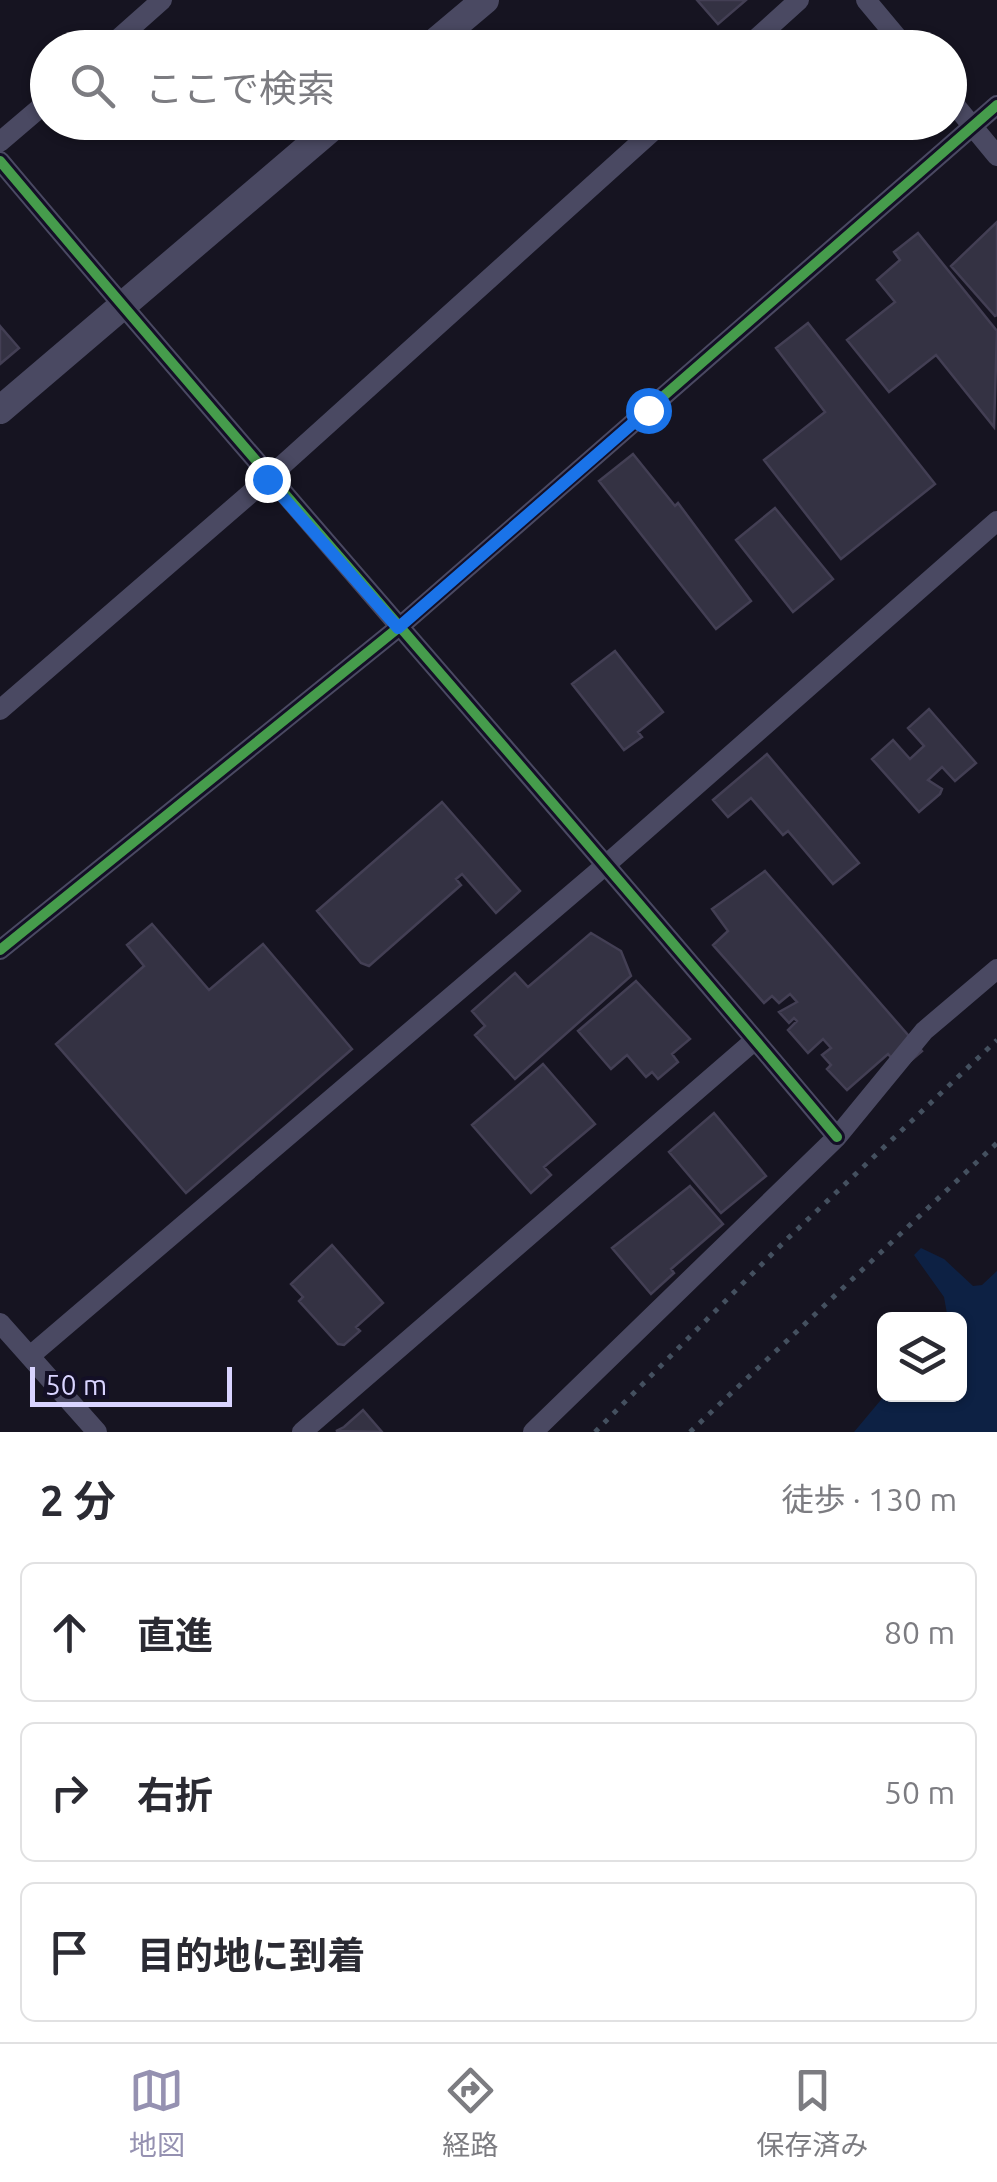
<!DOCTYPE html>
<html lang="ja">
<meta charset="utf-8">
<style>
:root{--surface:#fff;--page:#f7f7f7;--text:#2b2b33;--muted:#7c7c81;--line:#e1e1e2;--accent:#9591b1}
body{margin:0;font-family:Ubuntu,"Noto Sans JP",sans-serif;background:var(--page);color:var(--text)}
.controls{position:absolute;right:30px;bottom:30px;display:grid;overflow:hidden;border-radius:15px;box-shadow:0 2px 8px #0004}
.controls button{width:90px;height:90px;display:grid;place-items:center;padding:0;border:0;border-bottom:2px solid var(--line);background:var(--surface);color:var(--text);font:50px sans-serif}
.scale{position:absolute;left:30px;bottom:25px;width:202px;box-sizing:border-box;padding-left:10px;border:5px solid #d9d4ff;border-top:0;font-size:28px;line-height:35px;white-space:nowrap;color:#d9d4ff;-webkit-text-stroke:8px #130f26;paint-order:stroke}
.stop{position:absolute;width:30px;height:30px;margin:-22px;border:8px solid #1a73e8;border-radius:50%;background:#fff}
.stop.end{background:#1a73e8;border-color:#fff;box-shadow:0 2px 10px #0008}
.list{margin:0;padding:0;list-style:none}
h2{display:flex;justify-content:space-between;align-items:center;height:130px;margin:0;padding:0 40px;font-size:42px}
h2 small{font-size:32px;font-weight:400;color:var(--muted)}
.list li{display:grid;grid-template-columns:65px 1fr auto;gap:30px;align-items:center;box-sizing:border-box;height:140px;margin:0 20px 20px;padding:0 20px;border:2px solid var(--line);border-radius:15px}
.list b{display:block;font-size:38px;white-space:nowrap}
.list em{font-size:32px;font-style:normal;color:var(--muted)}
.icon{flex:none;width:55px;height:55px;fill:none;stroke:currentColor;stroke-width:2;stroke-linecap:round;stroke-linejoin:round}
.map{position:relative;flex:none;width:997px;height:1432px;overflow:hidden}
.search{position:absolute;background:var(--surface);box-shadow:0 2px 8px #0004;left:30px;right:30px;top:30px;height:110px;display:flex;align-items:center;gap:25px;box-sizing:border-box;padding:0 35px;border-radius:55px;color:var(--muted);font-size:38px}
.sheet{height:610px;background:var(--surface)}
nav{display:flex;justify-content:space-around;align-items:center;box-sizing:border-box;height:140px;border-top:2px solid var(--line);background:var(--surface);font-size:28px;color:var(--muted)}
nav a{display:grid;justify-items:center;gap:5px}
nav .on{color:var(--accent)}
.map>svg:first-child{display:block}
.water{fill:#0d2144}
.building{fill:#343243;stroke:#433f54;stroke-width:2.5}
.lines{fill:none;stroke-linecap:round;stroke-linejoin:round}
.path{stroke:#44505f;stroke-width:5;stroke-dasharray:5 8;stroke-linecap:butt}
.minor{stroke:#4a4962;stroke-width:20}
.tertiary{stroke:#4a4962;stroke-width:28}
.cycleway-casing{stroke:#130f26;stroke-width:16}
.cycleway{stroke:#469c4c;stroke-width:10}
.route{stroke:#1a73e8;stroke-width:12}
</style>
<div class="map">
<svg width="997" height="1432" viewBox="0 0 997 1432">
<rect width="100%" height="100%" fill="#161421"/>
<path class="water" d="M921,1248L944,1259L973,1286L982,1285L997,1271V1432H854L885,1395L960,1394V1320L948,1319L944,1297L914,1255Z"/>
<path class="building" d="M697,0H746L718,24Z
M997,222V315L995,316L951,266Z
M918,233L997,331L994,427L936,355L889,392L847,340L895,302L877,280L900,260L894,252Z
M808,323L935,484L841,559L764,460L825,412L776,348Z
M0,326L19,348L0,364Z
M633,454L675,506L678,503L751,601L716,629L599,481Z
M775,508L833,579L793,612L736,540Z
M615,651L663,712L638,732L642,737L624,750L572,684Z
M929,709L976,763L955,781L942,767L928,780L942,789L940,794L919,812L872,759L893,740L910,759L924,746L908,728Z
M767,754L859,863L833,884L788,831L783,835L751,798L728,817L713,800Z
M442,802L520,891L496,913L462,874L456,879L461,885L369,966L361,963L317,911Z
M765,871L922,1051L901,1069L888,1054L847,1090L827,1069L831,1065L822,1055L831,1048L823,1039L808,1053L788,1030L797,1021L794,1018L789,1023L779,1012L797,1002L790,994L779,1003L772,996L764,1003L713,945L728,931L712,909Z
M152,924L209,990L263,944L352,1049L186,1193L56,1044L144,966L127,945Z
M591,933L621,951L631,976L515,1079L475,1035L485,1026L472,1011L515,973L528,987Z
M636,981L690,1039L672,1054L678,1062L658,1079L652,1072L646,1077L627,1055L611,1069L578,1031Z
M543,1064L595,1124L544,1167L551,1175L531,1193L472,1125Z
M714,1113L766,1176L721,1213L669,1152Z
M690,1186L723,1224L671,1269L674,1273L651,1294L612,1248Z
M332,1245L383,1303L356,1327L360,1331L344,1345L338,1344L299,1301L303,1297L291,1284Z
M363,1410L382,1432L336,1431L344,1427Z"/>
<g class="lines">
<path class="path" d="M595,1432L785,1241L997,1040
M690,1432L997,1143"/>
<path class="minor" d="M866,0L906,48
M108,48L162,0
M746,48L799,0
M950,99L997,156
M0,142L48,101
M0,161C276,489 562,808 837,1137
M0,710L267,479L663,122
M0,950L398,628L997,105
M0,1323L97,1432
M30,1356L608,863L997,521
M302,1432L755,1040
M533,1432L837,1137L924,1031L997,969"/>
<path class="tertiary" d="M428,48L485,0
M0,410L338,122"/>
<g class="cycleway-casing">
<path id="cycleway" d="M0,161C276,489 562,808 837,1137
M0,950L398,628L997,105"/>
</g>
<use href="#cycleway" class="cycleway"/>
</g>
<g class="lines">
<path class="route" d="M267,479L398,628L648,410"/>
</g>
</svg>
<div class="controls">
<button><svg class="icon" aria-label="layers" viewBox="0 0 24 24"><path d="M12 4l9 5-9 5-9-5zM3 14l9 5 9-5"/></svg></button>
</div>
<div class="scale">50 m</div>
<div class="stop" style="left:648px;top:410px"></div>
<div class="stop end" style="left:267px;top:479px"></div>
<div class="search"><svg class="icon" aria-label="search" viewBox="0 0 24 24"><circle cx="10" cy="10" r="6"/><path d="M15 15l6 6"/></svg>ここで検索</div>
</div>
<section class="sheet">
<h2>2 分<small>徒歩 · 130 m</small></h2>
<ul class="list">
<li><svg class="icon" aria-label="ahead" viewBox="0 0 24 24"><path d="M12 20V5M6 11l6-6 6 6"/></svg><div><b>直進</b></div><em>80 m</em></li>
<li><svg class="icon" aria-label="right" viewBox="0 0 24 24"><path d="M7 20v-9h11M14 6l5 5-5 5"/></svg><div><b>右折</b></div><em>50 m</em></li>
<li><svg class="icon" aria-label="arrive" viewBox="0 0 24 24"><path d="M6 21V4h12l-3 4 3 4H6"/></svg><div><b>目的地に到着</b></div></li>
</ul>
</section>
<nav>
<a class="on"><svg class="icon" aria-label="map" viewBox="0 0 24 24"><path d="M3 6l6-2 6 2 6-2v14l-6 2-6-2-6 2zM9 4v14M15 6v14"/></svg>地図</a>
<a><svg class="icon" aria-label="directions" viewBox="0 0 24 24"><path d="M12 3l9 9-9 9-9-9zM9 14v-3h6M13 9l2 2-2 2"/></svg>経路</a>
<a><svg class="icon" aria-label="saved" viewBox="0 0 24 24"><path d="M7 4h10v16l-5-4-5 4z"/></svg>保存済み</a>
</nav>
